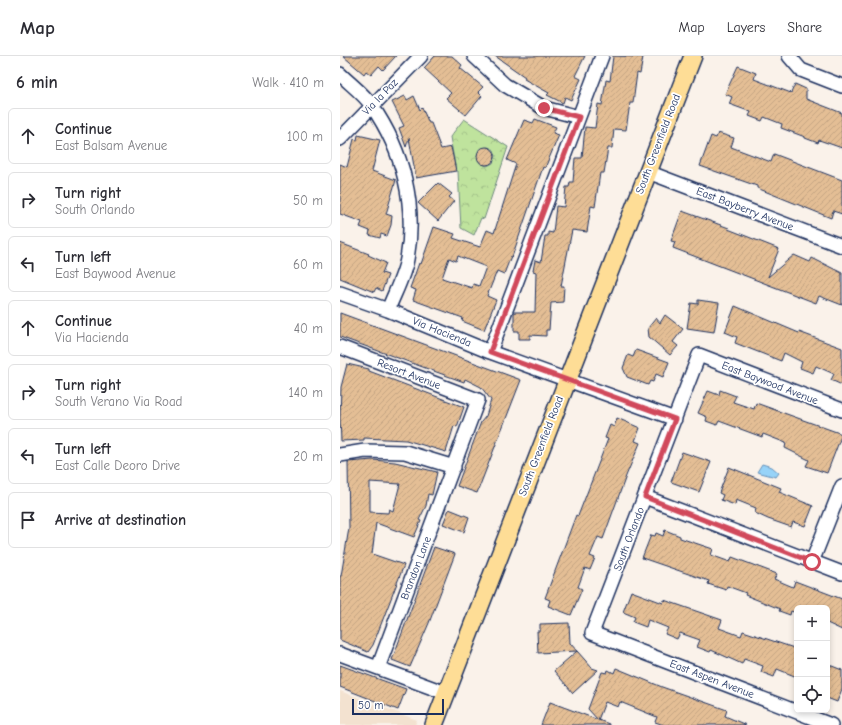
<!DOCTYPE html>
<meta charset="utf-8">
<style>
:root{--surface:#fff;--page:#f2f2f3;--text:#2b2b33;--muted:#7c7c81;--line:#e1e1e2}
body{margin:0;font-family:"Comic Neue",sans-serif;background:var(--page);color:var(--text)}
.controls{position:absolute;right:12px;bottom:12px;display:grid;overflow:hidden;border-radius:6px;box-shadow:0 2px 6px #0003}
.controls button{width:36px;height:36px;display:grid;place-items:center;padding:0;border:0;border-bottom:1px solid var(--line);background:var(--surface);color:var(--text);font:20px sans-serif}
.scale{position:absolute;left:12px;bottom:10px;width:92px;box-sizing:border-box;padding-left:4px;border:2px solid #1b2f5e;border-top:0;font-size:11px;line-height:14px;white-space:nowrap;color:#1b2f5e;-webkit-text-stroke:3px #fff;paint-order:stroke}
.stop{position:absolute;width:12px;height:12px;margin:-9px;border:3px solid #d1495b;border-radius:50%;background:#fff}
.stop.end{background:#d1495b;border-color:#fff;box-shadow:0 1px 4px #0008}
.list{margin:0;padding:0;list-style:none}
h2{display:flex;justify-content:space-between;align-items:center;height:52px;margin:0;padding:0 16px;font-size:17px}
h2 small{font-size:13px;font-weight:400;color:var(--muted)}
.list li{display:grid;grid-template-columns:26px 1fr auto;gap:12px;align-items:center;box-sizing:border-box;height:56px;margin:0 8px 8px;padding:0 8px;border:1px solid var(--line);border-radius:6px}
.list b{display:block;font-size:15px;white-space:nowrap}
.list p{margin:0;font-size:13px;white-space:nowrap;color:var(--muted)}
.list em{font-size:13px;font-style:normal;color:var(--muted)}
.icon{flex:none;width:22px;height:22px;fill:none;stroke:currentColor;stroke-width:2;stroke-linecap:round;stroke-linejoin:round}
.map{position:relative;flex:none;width:502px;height:669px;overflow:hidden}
header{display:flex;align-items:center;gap:24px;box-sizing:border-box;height:56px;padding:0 20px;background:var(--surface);border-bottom:1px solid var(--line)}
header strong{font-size:19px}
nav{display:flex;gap:22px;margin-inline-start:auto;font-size:14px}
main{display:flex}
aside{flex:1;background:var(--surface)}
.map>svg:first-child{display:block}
.built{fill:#f3e2d0}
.forest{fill:url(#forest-crowns);stroke:#6d897e;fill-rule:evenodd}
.water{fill:#97d3f8;stroke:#6591ba}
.building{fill:url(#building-hatch);stroke:#1b2f5e;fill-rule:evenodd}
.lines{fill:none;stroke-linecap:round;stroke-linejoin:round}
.minor-casing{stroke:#1b2f5e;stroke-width:16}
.major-casing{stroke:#1b2f5e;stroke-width:20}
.minor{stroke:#fff;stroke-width:13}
.major{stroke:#fedd96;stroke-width:17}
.route{stroke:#d1495b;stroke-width:5}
.labels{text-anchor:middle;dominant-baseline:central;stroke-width:3.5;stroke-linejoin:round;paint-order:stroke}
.street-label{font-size:11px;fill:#1b2f5e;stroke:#fff}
</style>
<header>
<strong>Map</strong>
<nav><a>Map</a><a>Layers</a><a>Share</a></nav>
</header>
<main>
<aside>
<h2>6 min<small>Walk · 410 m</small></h2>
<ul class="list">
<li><svg class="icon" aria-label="ahead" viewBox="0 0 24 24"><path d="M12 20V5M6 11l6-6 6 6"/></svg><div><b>Continue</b><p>East Balsam Avenue</p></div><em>100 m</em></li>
<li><svg class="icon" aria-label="right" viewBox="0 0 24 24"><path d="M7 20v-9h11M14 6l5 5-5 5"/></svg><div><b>Turn right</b><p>South Orlando</p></div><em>50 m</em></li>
<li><svg class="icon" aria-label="left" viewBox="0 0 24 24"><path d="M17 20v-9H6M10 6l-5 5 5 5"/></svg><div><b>Turn left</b><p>East Baywood Avenue</p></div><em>60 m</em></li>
<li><svg class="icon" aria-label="ahead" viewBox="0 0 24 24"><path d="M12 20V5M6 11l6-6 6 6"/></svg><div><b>Continue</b><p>Via Hacienda</p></div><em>40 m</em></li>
<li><svg class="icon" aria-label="right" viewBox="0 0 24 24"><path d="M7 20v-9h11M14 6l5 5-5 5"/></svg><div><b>Turn right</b><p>South Verano Via Road</p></div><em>140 m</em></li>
<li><svg class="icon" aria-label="left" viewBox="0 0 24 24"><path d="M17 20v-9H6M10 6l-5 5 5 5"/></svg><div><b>Turn left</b><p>East Calle Deoro Drive</p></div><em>20 m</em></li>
<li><svg class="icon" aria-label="arrive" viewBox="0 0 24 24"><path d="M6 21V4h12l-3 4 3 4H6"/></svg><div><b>Arrive at destination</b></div></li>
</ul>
</aside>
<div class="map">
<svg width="502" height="669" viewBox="0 0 502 669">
<defs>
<pattern id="forest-crowns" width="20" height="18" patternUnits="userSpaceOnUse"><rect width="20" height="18" fill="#bfe39d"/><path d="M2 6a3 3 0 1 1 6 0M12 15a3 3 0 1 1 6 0" fill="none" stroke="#a4c38a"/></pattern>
<pattern id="building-hatch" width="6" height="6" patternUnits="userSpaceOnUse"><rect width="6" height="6" fill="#e4be95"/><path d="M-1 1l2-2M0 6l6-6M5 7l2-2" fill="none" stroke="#c3a483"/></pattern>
</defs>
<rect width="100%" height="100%" fill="#faf2ea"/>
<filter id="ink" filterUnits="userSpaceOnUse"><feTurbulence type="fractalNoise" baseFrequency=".025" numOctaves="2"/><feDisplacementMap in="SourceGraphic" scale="8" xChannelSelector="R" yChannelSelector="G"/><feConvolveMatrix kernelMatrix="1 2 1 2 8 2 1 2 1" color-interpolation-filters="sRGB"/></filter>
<g filter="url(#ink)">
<path class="built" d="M0,635L77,664L75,669H0Z"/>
<path class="forest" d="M124,63L168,91L144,163L141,162L134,179L121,172L118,115H116L110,81ZM148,91L154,94L156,100L153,107L147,110L140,107L137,100L139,93Z"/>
<path class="water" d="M422,408L432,411L439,417L436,421L417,416Z"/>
<path class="building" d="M3,0H56L43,14L39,10L31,19L26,15L24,18Z
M95,0H112L122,9L120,12L143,31L138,36L142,40L126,59L106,42L111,37L84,12Z
M155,0H245L235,20L241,23L231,44L225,41L223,47L207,39L209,37L184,23L185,21Z
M273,0L303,1L300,18L297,17L293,47H290L286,74L274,73L272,92H268L264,117H260L255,151L251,150L247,176L232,174L221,230H224L223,246L211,247L209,274H206V280L190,279V283H179V275H174V256H195L196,216L193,215L195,204L201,206L205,180H208V176L213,177L216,150L224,151L226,131H229L230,126H233L235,102H242L245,71L255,72L258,48L262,49L266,24L270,25Z
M398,10L416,17L414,23L451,37L455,28L466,33V43L502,57V92L479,84L478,87L465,82V81L441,72L442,68L424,61L422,65L409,60L411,56L389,48L392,41L385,38Z
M65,40L67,44L74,40L80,54L82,52L89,67H91L101,93L111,91L116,115L76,122L69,82L66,91L59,72L64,70L52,46Z
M195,63L216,71L213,77L219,79L205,112L203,111L172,201L171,200L164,218L157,215L147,240L156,244L144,274L122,265L123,262L73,244L76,234L70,232L79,207L81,208L94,171L115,178L113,182L140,191L147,174L154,177L176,108L167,104L184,64L193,67ZM118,200L146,211L139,230L133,228L132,232L102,222L109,202L116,205Z
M378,77L394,82L391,91L431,106L434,98L502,124V158L493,155L491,162L417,132V130L360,110L371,80L376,82Z
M18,79L40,84L32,115L56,124L46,158L52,160L51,169L47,180L41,178L40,182L29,179L30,175L20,171L22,166L0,158V108L7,111L14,83L17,84Z
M137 100a9 9 0 1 1 18 0a9 9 0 1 1-18 0Z
M98,127L112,138L109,141L114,145L98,165L78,147Z
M342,155L389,172L388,173L439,193L428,221L454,199L470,206L472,202L502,217V249L479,240L476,247L333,192L335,186L331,185Z
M0,187L29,198L28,199L46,207L42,217L48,219L42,235L36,232L34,236L0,222Z
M358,244L379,247L374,276L347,272L351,247L358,248Z
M395,250L459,277V276L502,292V329L491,324L494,318L476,310L473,317L460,312L462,306L444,297L441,305L395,287L397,281L385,276Z
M0,257L181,324L137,437L117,430L141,366L146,360L151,344L141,331L125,323L124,326L0,281Z
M325,259L343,273L333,286L338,290L330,299L309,281L308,272L316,262L320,267Z
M296,294L329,306L323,321L316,318L313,326L310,325L308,329L287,321L283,312L288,299L293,301Z
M7,308L29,313V315L124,351L117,371L114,370L106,396L66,384L24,382V384L1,385L0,362L1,331Z
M380,334L396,340L393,346L414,353L416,347L502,378L487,417L466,410L469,404L445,392L446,387L423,378L422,381L379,365L377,369L366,365L367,361L358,357L368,335L379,339Z
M277,362L300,372L295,385L300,387L286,420L263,483L258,481L250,500L255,502L250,514L245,512L238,531L242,533L231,559L208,550L210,544L205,542L236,459L238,460L268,383L265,382L270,369L274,371Z
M342,396L371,406L359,436L331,426Z
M33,404L55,406L97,416L92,439L88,438L86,450L79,464L81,465L74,481L36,467L32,498L64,509L33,589L28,596L0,584V520H1L9,472L8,406ZM30,426L60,428L53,455L49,453L48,457L30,456Z
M389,411L441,432L439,436L473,450L465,470L453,466L451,471L428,463L415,457L416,452L396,444L395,449L381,444L383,439L379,437Z
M109,453L129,461L124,476L103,468Z
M325,474L340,480V482L373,493L371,499L390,506L392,501L437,518L434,523L453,531L455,525L502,543V574L487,567V552H457L456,557L451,555L450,559L439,555L440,553L405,539L406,537L387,530L386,534L368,528L369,525L302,502L311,479L315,480L316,477L323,480Z
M94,491L115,498L89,567L70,611L52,604Z
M291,535L323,547L324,544L382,564L379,572L401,580L403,575L457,593V621L437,613L434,621L421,616L423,610L404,603L402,608L371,594L370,596L357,591L360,584L340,577L337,583L325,578L328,572L308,564L306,571L293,566L295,561L283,556Z
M229,567L230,587L252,612L258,614L233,637L214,615L237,595L198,597L197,575H200V568Z
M487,608L502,614V633L497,646L487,642Z
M0,609L66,633L58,654L0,631Z
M276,612L322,631L387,654L385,660L406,669H324L315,666L317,661L280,646L278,651L265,646L258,664L248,653L262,616L267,617L268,614L274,617Z
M210,646L269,668V669H201Z"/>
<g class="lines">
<g class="minor-casing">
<path id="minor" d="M134,0L165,29L204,52L239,61
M449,0L461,14L502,30
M0,18C10,28 24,38 32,50C63,95 77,149 67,203C64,220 54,238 48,254
M0,83L81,0
M308,116L502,190
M0,237L48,254L150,296L335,363
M0,291L138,344L38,612
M150,296L262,0
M0,399L25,395L65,396L114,411
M305,441L502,517
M472,506L502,430
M0,598L106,637
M491,669L252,577L359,299L502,354"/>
</g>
<g class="major-casing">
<path id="major" d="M94,669L353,0"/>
</g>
<use href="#minor" class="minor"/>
<use href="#major" class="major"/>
</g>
</g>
<g class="lines" filter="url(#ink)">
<path class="route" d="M204,52L239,61L150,296L335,363L305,441L472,506"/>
</g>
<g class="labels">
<g class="street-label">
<text transform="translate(40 41) rotate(-46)">Via la Paz</text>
<text transform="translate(318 88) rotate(-69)">South Greenfield Road</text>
<text transform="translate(405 153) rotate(21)">East Bayberry Avenue</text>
<text transform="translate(102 276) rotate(22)">Via Hacienda</text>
<text transform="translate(69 318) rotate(21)">Resort Avenue</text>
<text transform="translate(430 327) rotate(21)">East Baywood Avenue</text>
<text transform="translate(201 390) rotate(-69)">South Greenfield Road</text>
<text transform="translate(289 483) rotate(-69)">South Orlando</text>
<text transform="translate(76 512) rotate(-69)">Brandon Lane</text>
<text transform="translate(372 623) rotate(21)">East Aspen Avenue</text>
</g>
</g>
</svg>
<div class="controls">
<button>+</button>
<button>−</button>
<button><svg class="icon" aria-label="locate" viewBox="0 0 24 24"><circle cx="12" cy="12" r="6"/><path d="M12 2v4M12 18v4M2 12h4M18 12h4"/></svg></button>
</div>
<div class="scale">50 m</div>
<div class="stop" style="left:472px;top:506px"></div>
<div class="stop end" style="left:204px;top:52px"></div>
</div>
</main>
